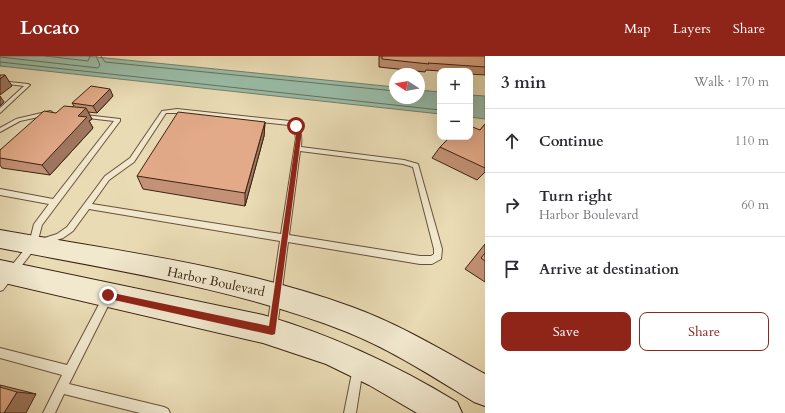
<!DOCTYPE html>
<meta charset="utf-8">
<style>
:root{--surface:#fff;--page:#f7f7f7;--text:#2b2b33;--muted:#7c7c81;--line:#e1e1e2;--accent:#8f2418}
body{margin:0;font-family:Cardo,serif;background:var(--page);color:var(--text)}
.controls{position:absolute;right:12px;top:12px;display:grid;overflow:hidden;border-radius:8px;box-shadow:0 4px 16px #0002}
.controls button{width:36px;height:36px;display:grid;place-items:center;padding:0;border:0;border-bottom:1px solid var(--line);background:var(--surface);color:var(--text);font:20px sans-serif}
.compass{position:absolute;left:389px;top:12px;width:36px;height:36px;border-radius:50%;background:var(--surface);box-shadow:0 4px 16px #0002;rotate:281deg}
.stop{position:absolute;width:12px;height:12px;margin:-9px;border:3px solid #8f2418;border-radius:50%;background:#fff}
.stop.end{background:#8f2418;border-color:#fff;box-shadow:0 1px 4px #0008}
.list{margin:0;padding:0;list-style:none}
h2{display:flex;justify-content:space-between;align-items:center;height:52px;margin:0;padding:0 16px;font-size:17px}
h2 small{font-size:13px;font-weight:400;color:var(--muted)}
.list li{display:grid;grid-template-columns:26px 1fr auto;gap:12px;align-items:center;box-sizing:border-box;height:64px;padding:0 16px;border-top:1px solid var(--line)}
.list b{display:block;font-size:15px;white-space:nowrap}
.list p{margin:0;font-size:13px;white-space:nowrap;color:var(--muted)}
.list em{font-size:13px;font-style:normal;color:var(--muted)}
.actions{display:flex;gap:8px;padding:12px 16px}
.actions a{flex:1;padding:9px 0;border:1px solid var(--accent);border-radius:8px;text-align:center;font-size:14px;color:var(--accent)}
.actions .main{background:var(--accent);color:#fff}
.icon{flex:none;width:22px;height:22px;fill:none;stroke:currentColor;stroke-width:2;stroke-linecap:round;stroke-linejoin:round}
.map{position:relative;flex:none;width:485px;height:357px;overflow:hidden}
header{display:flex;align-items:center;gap:24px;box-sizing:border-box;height:56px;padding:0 20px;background:var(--accent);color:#fff}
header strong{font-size:19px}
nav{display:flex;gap:22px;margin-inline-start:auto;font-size:14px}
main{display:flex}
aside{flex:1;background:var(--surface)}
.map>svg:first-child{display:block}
.water{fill:#99bca7;stroke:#747f6b}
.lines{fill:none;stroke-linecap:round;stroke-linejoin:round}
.shore{stroke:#6a705c;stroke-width:1}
.lane-casing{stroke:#67513a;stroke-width:2}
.secondary-casing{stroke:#3c2311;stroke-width:2}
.lane{fill:#f1e8ce;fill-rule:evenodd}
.secondary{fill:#f1e8ce;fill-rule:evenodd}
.wall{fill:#c39276;stroke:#3c2311}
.shaded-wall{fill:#9f7760;stroke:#3c2311}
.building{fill:#e3aa89;stroke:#3c2311}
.route{fill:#8f2418}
.labels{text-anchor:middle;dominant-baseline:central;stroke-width:3;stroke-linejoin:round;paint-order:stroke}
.street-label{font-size:13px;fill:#3c2311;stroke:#f1e8ce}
</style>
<header>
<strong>Locato</strong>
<nav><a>Map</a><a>Layers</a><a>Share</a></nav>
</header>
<main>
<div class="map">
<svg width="485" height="357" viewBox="0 0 485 357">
<rect width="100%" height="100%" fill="#e9dbb4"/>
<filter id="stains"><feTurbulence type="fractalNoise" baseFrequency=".005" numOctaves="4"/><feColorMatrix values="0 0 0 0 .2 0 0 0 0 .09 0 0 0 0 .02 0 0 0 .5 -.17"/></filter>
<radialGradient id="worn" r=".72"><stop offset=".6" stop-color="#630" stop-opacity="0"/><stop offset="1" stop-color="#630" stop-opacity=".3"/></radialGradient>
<path class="water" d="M0,0H86L395,31V42H419V34L440,36V58L0,10Z
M470,39L485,40V63L470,61Z"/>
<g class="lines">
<path class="shore" d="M45,0L88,5L90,0
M101,0L105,6L395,35
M0,1L98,12L100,9L96,0
M0,6L440,54"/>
<g class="lane-casing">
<path id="lane" d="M0,25L28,28L30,29L0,57V52L24,30L0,27Z
M177,53L290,65C302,70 302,80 301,91L404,104L418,108L442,193L441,203L432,208H420L288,186L277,272L276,276L272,277L268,276L267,272L280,185L89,153L73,175L63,182L36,191L3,234L0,235V224L29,188L34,168L49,148L0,139V133L53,143L114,65L79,61L77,60V58L120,63V65L42,169L38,184L57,178L67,171L105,120L130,102L162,55ZM166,57H177L289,69L294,73L296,82L281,178L92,148L109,124L134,106ZM300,95L403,108L413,111L434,193V198L431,200H420L289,179Z
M50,55L52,56V58L20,65L0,76V72L16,63Z
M108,236L111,237L113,240L69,328L164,351L168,353L170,357H140L64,338L55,357H43L62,319L0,302V292L67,309L105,237Z
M358,307L362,308L363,312L356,357H344L353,312L354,308Z"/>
</g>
<g class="secondary-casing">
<path id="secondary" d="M0,174C118,195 239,210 352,251C399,268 442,294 485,318V350L474,346C433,321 392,294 347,276C236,232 117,215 0,192Z
M0,204L263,259C332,279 396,309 457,346L462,357H417L369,329L326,308L263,287L0,226Z"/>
</g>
<use href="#lane" class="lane"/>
<use href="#secondary" class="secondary"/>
</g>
<path class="wall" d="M379,0H485V19L470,18V15H440L426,14L425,16L379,11Z
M113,40L97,57L88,56L92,63L89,65L93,72L50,119L2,112L0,109V94L56,57L74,50L72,47Z
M265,66L264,80L245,150L143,133L137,120Z
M485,68V116L477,124L432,102L440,91L480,74Z
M485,188V226L465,213Z
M0,329L36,338L0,357Z"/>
<path class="shaded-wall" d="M5,19L12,30L0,39V23Z
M110,33L113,40L97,57L93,50Z
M0,40L4,46L0,50Z
M86,52L92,63L89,65L93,72L50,119L42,109L78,60Z
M265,66L264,80L245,150V137Z
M17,336L36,338L26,357H4Z"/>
<path class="building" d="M382,0H485V11L428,7L429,8L382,3Z
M0,19H5L0,23Z
M91,30L110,33L93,50L72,47Z
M64,50L86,52L78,60L87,61L42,109L0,102V94L44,55L56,57Z
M178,56L265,66L245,137L137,120Z
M485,68V112L440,91L450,81H470V70L480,74Z
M485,197V205L481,202Z
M0,331L17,336L4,357H0Z"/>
<path class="route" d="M296,69L301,75V82L275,278L272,279L105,242V237L108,236L269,270L296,82V75L293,70Z"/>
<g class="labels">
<g class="street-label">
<text transform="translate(216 226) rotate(12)">Harbor Boulevard</text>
</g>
</g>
<rect width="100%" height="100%" filter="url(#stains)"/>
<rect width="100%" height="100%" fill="url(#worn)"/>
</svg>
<div class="controls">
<button>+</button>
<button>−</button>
</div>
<svg class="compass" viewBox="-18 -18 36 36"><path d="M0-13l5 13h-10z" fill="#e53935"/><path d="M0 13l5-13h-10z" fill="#7c7c81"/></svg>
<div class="stop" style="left:296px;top:70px"></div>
<div class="stop end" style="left:108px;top:239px"></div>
</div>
<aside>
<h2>3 min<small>Walk · 170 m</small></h2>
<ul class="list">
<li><svg class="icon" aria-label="ahead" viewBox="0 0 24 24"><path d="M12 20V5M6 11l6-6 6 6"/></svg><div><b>Continue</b></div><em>110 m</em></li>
<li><svg class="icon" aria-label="right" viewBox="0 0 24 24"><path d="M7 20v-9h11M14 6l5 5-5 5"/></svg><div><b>Turn right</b><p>Harbor Boulevard</p></div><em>60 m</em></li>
<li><svg class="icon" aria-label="arrive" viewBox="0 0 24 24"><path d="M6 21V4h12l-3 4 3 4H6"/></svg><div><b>Arrive at destination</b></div></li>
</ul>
<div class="actions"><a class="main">Save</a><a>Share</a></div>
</aside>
</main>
